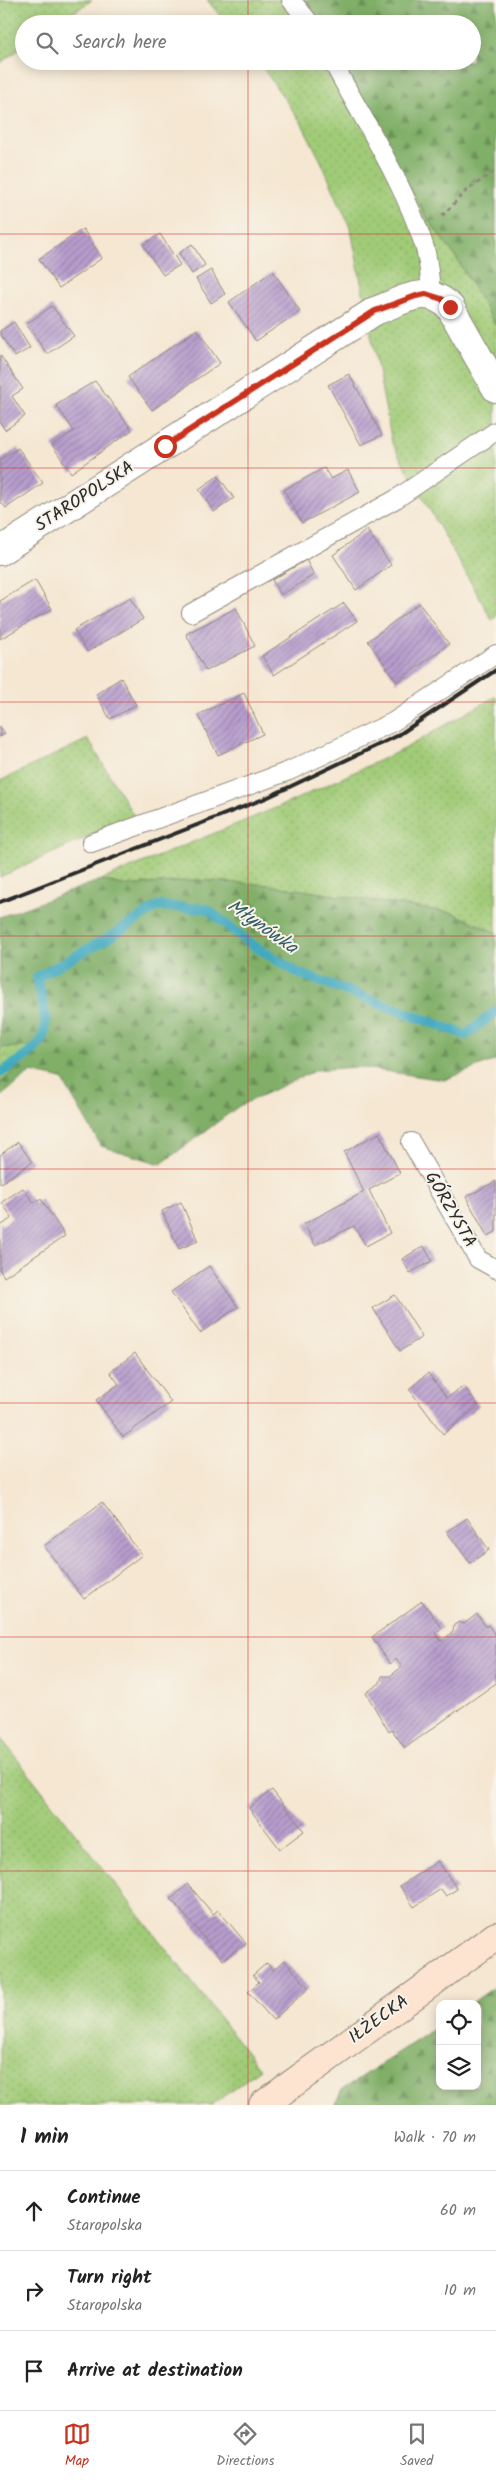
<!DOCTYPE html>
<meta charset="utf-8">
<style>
:root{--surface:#fff;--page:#f2f2f2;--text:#222;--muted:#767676;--line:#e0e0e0;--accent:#c8321e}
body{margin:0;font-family:Kalam,sans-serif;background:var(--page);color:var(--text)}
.controls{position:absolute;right:15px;bottom:15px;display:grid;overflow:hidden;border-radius:10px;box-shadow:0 2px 12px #0003}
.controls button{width:45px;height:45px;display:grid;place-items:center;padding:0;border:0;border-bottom:1px solid var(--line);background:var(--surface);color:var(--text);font:25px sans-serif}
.stop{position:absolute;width:15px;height:15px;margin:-11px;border:4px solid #c8321e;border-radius:50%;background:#fff}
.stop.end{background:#c8321e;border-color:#fff;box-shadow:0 1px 5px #0008}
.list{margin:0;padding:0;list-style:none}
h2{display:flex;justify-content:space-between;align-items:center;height:65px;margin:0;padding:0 20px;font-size:21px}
h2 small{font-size:16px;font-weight:400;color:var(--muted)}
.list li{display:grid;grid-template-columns:32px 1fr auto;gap:15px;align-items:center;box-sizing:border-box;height:80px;padding:0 20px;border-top:1px solid var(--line)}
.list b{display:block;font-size:19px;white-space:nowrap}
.list p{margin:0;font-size:16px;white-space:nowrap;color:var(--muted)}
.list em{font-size:16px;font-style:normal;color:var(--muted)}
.icon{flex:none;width:28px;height:28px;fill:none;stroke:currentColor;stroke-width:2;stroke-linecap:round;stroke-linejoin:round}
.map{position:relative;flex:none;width:496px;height:2105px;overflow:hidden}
.search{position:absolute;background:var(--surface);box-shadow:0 2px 12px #0003;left:15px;right:15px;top:15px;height:55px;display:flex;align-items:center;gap:12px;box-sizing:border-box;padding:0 18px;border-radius:28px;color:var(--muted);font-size:19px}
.sheet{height:305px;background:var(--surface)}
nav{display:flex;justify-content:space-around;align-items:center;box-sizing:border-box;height:70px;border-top:1px solid var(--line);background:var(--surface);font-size:14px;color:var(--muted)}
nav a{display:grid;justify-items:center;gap:2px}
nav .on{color:var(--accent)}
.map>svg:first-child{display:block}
.grass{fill:url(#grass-dots);stroke:#667b51}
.forest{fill:url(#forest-firs);stroke:#566d4a}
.wetland{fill:url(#wetland-marsh);stroke:#667b51}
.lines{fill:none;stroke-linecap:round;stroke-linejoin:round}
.stream{stroke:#3fa9bf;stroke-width:10}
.building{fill:url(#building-hatch)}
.service-casing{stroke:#90897e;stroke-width:20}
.minor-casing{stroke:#90897e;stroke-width:30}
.secondary-casing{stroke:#90897e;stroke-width:30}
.path{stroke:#90897e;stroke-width:3;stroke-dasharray:4 4;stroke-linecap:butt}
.service{stroke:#fff;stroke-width:18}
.minor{stroke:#fff;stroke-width:28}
.secondary{stroke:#fde4d1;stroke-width:28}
.rail{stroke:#2b2b2b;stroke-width:4}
.route{stroke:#c8321e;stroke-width:6}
.grid{fill:none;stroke:#d62828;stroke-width:1;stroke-opacity:0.55}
.labels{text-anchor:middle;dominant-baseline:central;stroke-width:4;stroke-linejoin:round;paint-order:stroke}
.street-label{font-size:18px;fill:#2b2b2b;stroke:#f7f3e8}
.water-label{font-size:19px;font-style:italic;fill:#335d66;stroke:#f7f3e8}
</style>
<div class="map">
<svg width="496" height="2105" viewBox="0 0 496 2105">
<defs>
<pattern id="grass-dots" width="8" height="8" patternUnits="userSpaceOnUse" patternTransform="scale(1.25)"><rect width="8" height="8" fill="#a0cb77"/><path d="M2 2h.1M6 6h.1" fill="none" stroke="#8aae67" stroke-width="1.8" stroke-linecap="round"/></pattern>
<pattern id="forest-firs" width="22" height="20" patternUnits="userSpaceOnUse" patternTransform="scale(1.25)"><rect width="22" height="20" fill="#80af68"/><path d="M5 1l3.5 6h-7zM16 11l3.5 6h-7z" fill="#698f56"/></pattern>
<pattern id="wetland-marsh" width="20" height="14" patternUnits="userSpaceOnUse" patternTransform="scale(1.25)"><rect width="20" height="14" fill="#a0cb77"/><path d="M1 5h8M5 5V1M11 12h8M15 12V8" fill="none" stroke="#8aae67"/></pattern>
<pattern id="building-hatch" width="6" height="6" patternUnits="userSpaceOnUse" patternTransform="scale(1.25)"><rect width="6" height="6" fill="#b79dcd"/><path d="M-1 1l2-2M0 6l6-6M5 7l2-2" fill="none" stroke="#9580a7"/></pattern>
</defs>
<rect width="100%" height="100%" fill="#f7f3e8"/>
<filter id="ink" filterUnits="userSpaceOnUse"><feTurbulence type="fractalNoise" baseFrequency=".02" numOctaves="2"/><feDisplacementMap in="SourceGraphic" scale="10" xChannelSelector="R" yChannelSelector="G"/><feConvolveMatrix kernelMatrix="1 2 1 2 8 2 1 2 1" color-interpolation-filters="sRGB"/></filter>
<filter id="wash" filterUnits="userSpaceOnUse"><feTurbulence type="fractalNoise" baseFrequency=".0096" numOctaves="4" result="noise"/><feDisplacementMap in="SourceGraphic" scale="20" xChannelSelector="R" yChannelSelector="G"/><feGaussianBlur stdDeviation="1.12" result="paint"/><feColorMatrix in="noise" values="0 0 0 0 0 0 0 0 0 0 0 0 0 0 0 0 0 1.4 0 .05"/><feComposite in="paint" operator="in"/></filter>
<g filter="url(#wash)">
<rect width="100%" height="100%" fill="#f5e7d2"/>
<path class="grass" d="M0,0H92L56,24H24V46L0,63Z
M207,0H294L314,24H227Z
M258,61H335L429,221L454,254L496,326V617L492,620L392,443L351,230L321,161L302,124Z
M496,696V933L453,913L268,885L196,880L126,886L101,880L290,802L404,749Z
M88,739L134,816L0,877V781Z
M0,1737L260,2069L212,2105H0Z"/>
<path class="forest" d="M294,0H496V326L454,254L429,221L335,61H472V24H314Z
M101,880L126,886L196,880L268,885L453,913L496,933V1060L444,1080L357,1067L316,1070L239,1106L161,1164L101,1146L62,1079L31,1072L0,1097V917Z
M496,1986V2105H334L342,2090L440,2025V2086H477V2004H470Z"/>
<path class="wetland" d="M43,1046L0,1083V1048Z"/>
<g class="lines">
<path class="stream" d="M0,1073C11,1066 37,1051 42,1039C50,1022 40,995 37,977L110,937L158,906L207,909L248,942L298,973L466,1035L496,1011"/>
</g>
<g id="blocks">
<path class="building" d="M83,229L102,258L59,288L39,259Z
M160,234L180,265L163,275L143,245Z
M192,244L205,265L192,274L179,253Z
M211,270L225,294L211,303L196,279Z
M273,271L300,311L256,341L229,302Z
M52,306L74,336L47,354L26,324Z
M14,322L30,348L15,357L0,334V331Z
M197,329L220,363L152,410L128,377Z
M0,355L23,389L12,396L25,416L5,430L0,422Z
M349,374L382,435L361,445L328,385Z
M95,381L132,430L71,473L52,445L74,431L56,405Z
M18,448L43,483L6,508L2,503L0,504V460Z
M324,468L331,479L348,470L360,492L302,523L284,490Z
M218,476L234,498L214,512L199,489Z
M367,530L391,565L356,590L333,555Z
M306,560L314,575L281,595L272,580Z
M35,580L52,609L0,639V601Z
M130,598L143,619L87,652L74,630Z
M344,603L357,621L274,675L262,656Z
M419,603L449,644L397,682L368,641Z
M236,608L255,646L206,671L186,634Z
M121,678L136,705L110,719L96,694Z
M244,693L263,734L218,755L198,715Z
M0,726L5,734L0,737Z
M379,1133L400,1173L369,1190L390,1233L366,1246L354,1226L315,1245L304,1224L364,1192L344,1152Z
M18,1142L32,1162L0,1184V1155Z
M496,1181V1232L487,1236L466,1197Z
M23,1188L34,1203L41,1199L65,1236L4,1277L0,1270V1222L2,1225L12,1218L2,1202Z
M181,1202L198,1241L179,1249L162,1211Z
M424,1246L432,1261L410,1273L402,1259Z
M209,1266L238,1307L200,1333L171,1292Z
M395,1295L422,1337L400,1351L373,1308Z
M135,1353L171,1402L123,1437L96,1400L119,1384L110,1372Z
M428,1373L447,1398L464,1386L479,1406L443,1434L409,1389Z
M102,1502L142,1555L84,1599L44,1546Z
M467,1518L489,1550L470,1563L447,1532Z
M422,1601L442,1628L435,1633L441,1641L453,1632L454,1625L459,1622L464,1624L477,1614L486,1627L488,1625L496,1636V1683L405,1748L392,1730L389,1732L366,1693L380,1683L382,1676H390L402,1667L396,1659L390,1664L372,1637Z
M272,1790L304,1831L280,1849L249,1808Z
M438,1861L457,1889L446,1896L441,1889L414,1907L400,1886Z
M188,1884L213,1914L218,1910L246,1943L223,1960L171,1899Z
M284,1960L309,1988L273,2020L248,1992L259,1982L253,1975L267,1963L273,1970Z"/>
</g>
</g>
<g filter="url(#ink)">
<use href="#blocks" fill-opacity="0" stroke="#90897e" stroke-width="1"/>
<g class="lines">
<g class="service-casing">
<path id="service" d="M291,0L311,24
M332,61C364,121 403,181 424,245C429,261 430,278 431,294
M191,613L396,499L496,431
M91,843L289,771L393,722L496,654
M411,1142L478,1259L496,1269"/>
</g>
<g class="minor-casing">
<path id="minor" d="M0,551L375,311C403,301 425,283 450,307L496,388"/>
</g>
<g class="secondary-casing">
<path id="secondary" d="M263,2105L496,1936"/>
</g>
<path class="path" d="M442,216L467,190L496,170"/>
<use href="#service" class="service"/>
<use href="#minor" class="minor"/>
<use href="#secondary" class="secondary"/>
<path class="rail" d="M0,902L266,798L397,736L496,670"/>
</g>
</g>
<g class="lines" filter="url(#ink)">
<path class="route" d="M165,446L375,311L416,296L426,294L442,299L450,307"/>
</g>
<path class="grid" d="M248,0V24M248,61V2105M0,234H496M0,468H496M0,702H496M0,936H496M0,1169H496M0,1403H496M0,1637H496M0,1871H496"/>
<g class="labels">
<g class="street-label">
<text transform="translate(85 497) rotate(-33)">STAROPOLSKA</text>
<text transform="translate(450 1210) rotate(60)">GÓRZYSTA</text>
<text transform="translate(379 2020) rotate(-36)">IŁŻECKA</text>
</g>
<g class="water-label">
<text transform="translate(262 927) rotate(35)">Młynówka</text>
</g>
</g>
</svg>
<div class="controls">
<button><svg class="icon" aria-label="locate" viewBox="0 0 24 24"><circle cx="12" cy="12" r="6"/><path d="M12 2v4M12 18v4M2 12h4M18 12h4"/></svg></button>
<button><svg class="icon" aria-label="layers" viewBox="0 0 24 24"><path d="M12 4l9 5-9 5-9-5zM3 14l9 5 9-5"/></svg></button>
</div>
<div class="stop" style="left:165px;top:446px"></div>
<div class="stop end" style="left:450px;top:307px"></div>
<div class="search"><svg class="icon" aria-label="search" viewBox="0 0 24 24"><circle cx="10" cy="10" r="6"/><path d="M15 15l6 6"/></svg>Search here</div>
</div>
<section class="sheet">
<h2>1 min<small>Walk · 70 m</small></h2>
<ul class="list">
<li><svg class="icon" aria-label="ahead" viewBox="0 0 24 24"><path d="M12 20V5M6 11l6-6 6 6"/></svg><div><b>Continue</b><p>Staropolska</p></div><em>60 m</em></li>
<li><svg class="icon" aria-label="right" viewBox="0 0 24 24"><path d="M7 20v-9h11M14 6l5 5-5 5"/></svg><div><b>Turn right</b><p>Staropolska</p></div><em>10 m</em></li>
<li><svg class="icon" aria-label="arrive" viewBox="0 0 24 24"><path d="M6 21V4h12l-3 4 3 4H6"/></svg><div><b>Arrive at destination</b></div></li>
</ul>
</section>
<nav>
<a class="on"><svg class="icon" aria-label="map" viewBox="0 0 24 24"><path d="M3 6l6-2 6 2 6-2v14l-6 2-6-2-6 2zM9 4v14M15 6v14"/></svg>Map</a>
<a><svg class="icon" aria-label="directions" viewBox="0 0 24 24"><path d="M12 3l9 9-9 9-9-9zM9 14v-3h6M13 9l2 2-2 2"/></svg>Directions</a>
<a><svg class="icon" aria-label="saved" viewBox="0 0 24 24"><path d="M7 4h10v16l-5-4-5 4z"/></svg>Saved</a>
</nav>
